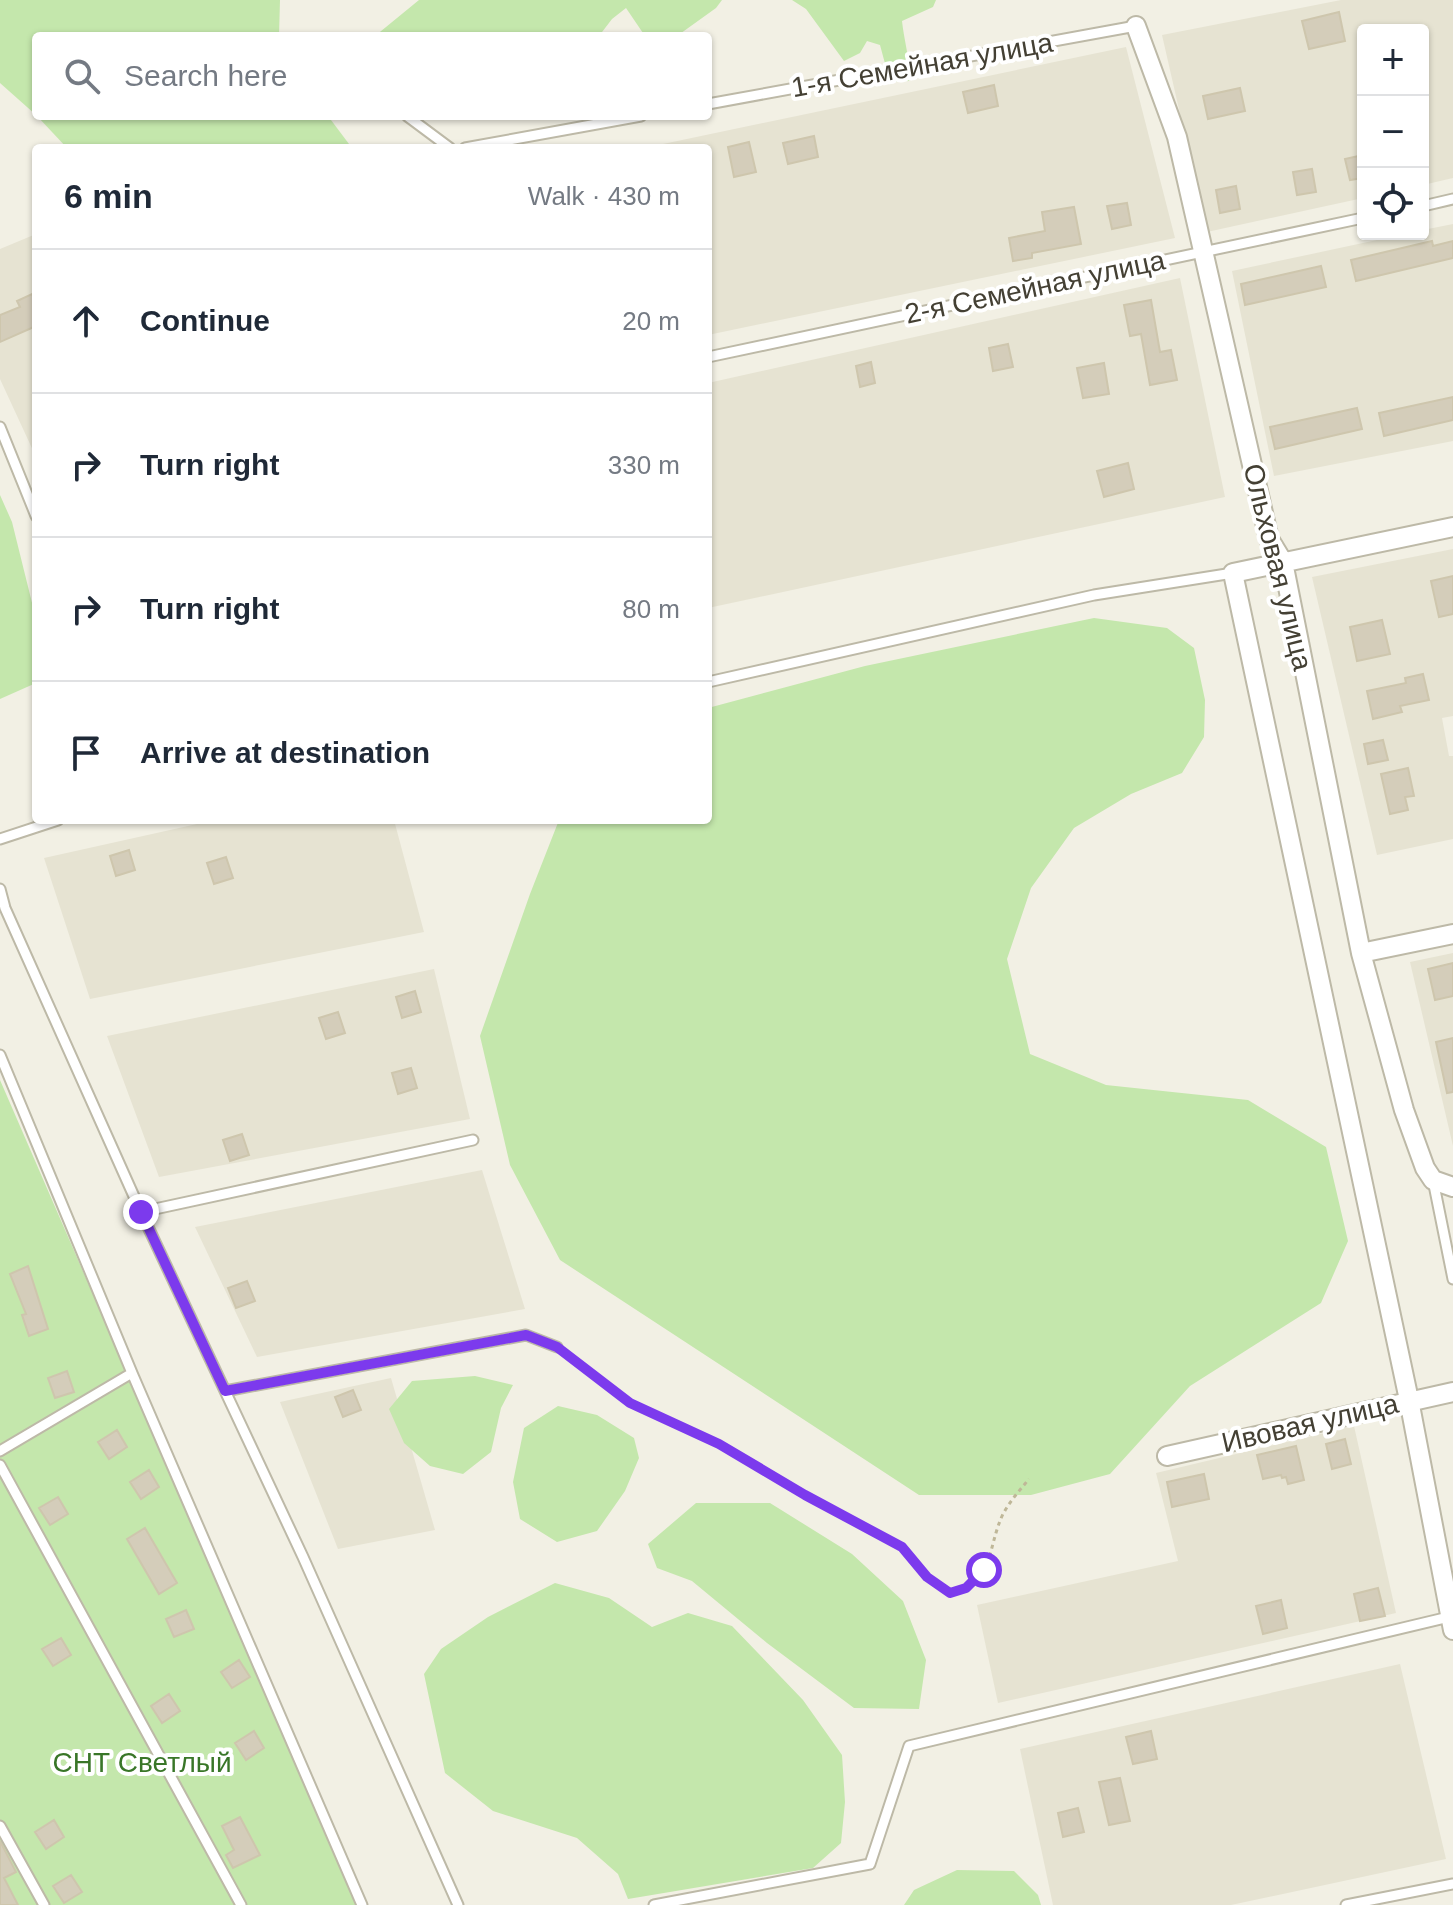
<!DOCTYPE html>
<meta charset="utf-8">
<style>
:root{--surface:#fff;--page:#f6f6f7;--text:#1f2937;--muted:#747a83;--line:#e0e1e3}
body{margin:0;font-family:Helvetica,sans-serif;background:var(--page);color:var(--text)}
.controls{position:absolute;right:24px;top:24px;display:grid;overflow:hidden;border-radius:8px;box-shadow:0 2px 6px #0004}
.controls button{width:72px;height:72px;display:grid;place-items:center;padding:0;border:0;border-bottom:2px solid var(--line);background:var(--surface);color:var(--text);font:40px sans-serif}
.stop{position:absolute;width:24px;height:24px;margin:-18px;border:6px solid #7c3aed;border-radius:50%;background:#fff}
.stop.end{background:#7c3aed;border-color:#fff;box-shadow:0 2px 8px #0008}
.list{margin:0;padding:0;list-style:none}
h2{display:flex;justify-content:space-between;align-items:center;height:104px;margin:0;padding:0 32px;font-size:34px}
h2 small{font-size:26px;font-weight:400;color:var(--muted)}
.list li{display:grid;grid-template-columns:52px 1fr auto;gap:24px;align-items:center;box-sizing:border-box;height:144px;padding:0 32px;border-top:2px solid var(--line)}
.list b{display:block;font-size:30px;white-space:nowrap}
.list em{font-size:26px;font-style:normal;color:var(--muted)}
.icon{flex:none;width:44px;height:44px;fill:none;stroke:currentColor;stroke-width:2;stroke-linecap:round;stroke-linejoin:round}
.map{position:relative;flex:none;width:1453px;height:1905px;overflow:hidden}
.search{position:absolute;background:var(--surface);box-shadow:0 2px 6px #0004;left:32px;top:32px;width:680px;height:88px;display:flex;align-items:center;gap:20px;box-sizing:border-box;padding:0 28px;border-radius:8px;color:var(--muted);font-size:30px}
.panel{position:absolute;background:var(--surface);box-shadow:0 2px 6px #0004;left:32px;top:144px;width:680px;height:680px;border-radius:8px}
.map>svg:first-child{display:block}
.residential{fill:#e6e3d2}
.green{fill:#c4e7ac}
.building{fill:#d4cdba;stroke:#cec6ad;stroke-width:2}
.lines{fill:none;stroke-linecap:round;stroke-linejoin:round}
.service-casing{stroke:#bdb9a7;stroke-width:13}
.minor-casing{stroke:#bdb9a7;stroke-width:22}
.path{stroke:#bfb798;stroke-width:3;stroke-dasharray:4 4;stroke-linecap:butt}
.service{stroke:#fff;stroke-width:9}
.minor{stroke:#fff;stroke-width:18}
.route{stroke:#7c3aed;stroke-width:10}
.labels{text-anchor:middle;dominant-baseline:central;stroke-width:8;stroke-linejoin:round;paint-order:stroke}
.street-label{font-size:28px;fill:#444034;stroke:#fff}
.park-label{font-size:28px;fill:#397628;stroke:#fff}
</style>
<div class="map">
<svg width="1453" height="1905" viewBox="0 0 1453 1905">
<rect width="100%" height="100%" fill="#f2f0e4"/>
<path class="residential" d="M1341,0H1453V178L1423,185V30H1363V198L1207,232L1162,35Z
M1126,47L1175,238L708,335V148H644Z
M1453,224V441L1274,476L1232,271L1405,234H1423V230Z
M36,234V457L0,379V249Z
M1180,278L1225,497L708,608V383Z
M1453,549V716L1442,718L1449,756H1453V839L1377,855L1312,577Z
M215,820H394L424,932L90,999L44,858Z
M1453,953V1146L1410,962Z
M434,969L470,1119L159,1177L107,1036Z
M482,1170L525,1309L257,1357L195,1227Z
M391,1378L435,1530L338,1549L280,1402Z
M1354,1426L1396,1613L998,1703L977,1605L1178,1561L1156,1473Z
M1400,1664L1446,1859L1231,1905H1053L1020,1749Z"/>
<path class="green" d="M0,0H280L279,36H36V115L0,83Z
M419,0H722L716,8L677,36H645L626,8L612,19L599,36H375Z
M792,0H936L933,7L902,21C904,41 911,62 909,81L890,82L880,45L867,41L860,53L844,61L806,9Z
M37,116H328L352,148H67Z
M0,495L12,522L36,619V683L0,699Z
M1094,618L1167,628L1194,648L1205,700L1204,737L1182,773L1131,794L1074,828L1031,888L1007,959L1030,1054L1106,1085L1248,1100L1326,1147L1348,1241L1321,1303L1190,1386L1110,1474L1031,1495H919L560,1260L510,1165L480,1036L530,894L559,820H708V708L865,666Z
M0,1080L299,1769L368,1905H0Z
M475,1376L513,1385L501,1408L491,1452L463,1474L430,1466L404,1443L389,1409L412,1381Z
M558,1406L597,1415L634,1438L639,1458L625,1491L597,1531L557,1542L520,1519L513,1482L524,1428Z
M696,1503H770L852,1554L903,1601L926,1660L919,1709L854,1708L767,1643L692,1581L657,1568L648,1544Z
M555,1583L609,1598L652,1627L688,1613L732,1626L803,1700L842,1755L845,1802L841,1843L813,1868L628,1899L618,1874L577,1838L493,1811L445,1773L424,1674L441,1649L488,1617Z
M957,1870L1014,1871L1038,1895L1041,1905H904L914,1890Z"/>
<path class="building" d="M1339,12L1345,41L1309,49L1302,21Z
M994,85L998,106L968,113L963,92Z
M1240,88L1245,111L1208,119L1203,96Z
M814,136L818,157L788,164L783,143Z
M749,142L756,172L734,177L728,147Z
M1363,155V178L1350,180L1345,159Z
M1312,169L1316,192L1297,195L1293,172Z
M1236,186L1240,209L1220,213L1216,190Z
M1127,203L1131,225L1112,229L1107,206Z
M1074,207L1081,244L1032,253V258L1013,261L1009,238L1045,231L1042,212Z
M1432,241L1433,246L1453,241V258L1356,281L1351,260Z
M1321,266L1326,287L1245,305L1241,284Z
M32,294L36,304V326L0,342V315L20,307L17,301Z
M1151,300L1160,352L1171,350L1177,380L1150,385L1141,334L1130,336L1124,305Z
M1008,344L1013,367L993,371L989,348Z
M871,362L875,383L860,387L856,366Z
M1104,363L1109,394L1083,398L1077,368Z
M1453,397V420L1384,436L1379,413Z
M1357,408L1362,429L1275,449L1270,427Z
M1128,463L1134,489L1104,497L1097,471Z
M1453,576V614L1439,617L1431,581Z
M1382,620L1390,654L1357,661L1350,627Z
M1423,674L1429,700L1400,706L1402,712L1373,719L1367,691L1406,683L1405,678Z
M1383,740L1388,760L1368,764L1364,744Z
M1408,768L1414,796L1405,797L1408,810L1390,814L1381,774Z
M129,850L135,870L116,876L110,856Z
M226,857L233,878L214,884L207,863Z
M1453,963V996L1435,1000L1428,969Z
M415,991L421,1012L402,1018L396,997Z
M338,1012L345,1033L326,1039L319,1018Z
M1453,1038V1092L1447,1093L1436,1042Z
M411,1068L417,1088L398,1094L392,1073Z
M242,1134L249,1155L230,1161L223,1140Z
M28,1266L48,1329L29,1336L22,1315L26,1314L10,1274Z
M247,1281L255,1301L236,1308L228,1288Z
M67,1371L74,1392L55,1398L48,1378Z
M353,1390L361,1410L343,1417L335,1397Z
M117,1430L127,1447L109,1459L98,1442Z
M1345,1439L1351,1464L1332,1469L1326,1444Z
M1296,1446L1304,1480L1288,1484L1286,1477L1282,1478L1281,1475L1263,1479L1257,1455Z
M149,1470L159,1487L141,1499L130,1482Z
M1204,1474L1209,1499L1172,1507L1167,1482Z
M58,1497L68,1514L50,1525L39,1508Z
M145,1528L177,1583L159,1594L127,1539Z
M1378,1588L1385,1616L1360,1621L1354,1594Z
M1281,1600L1287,1628L1263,1634L1256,1606Z
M186,1610L194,1629L174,1637L166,1619Z
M61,1638L71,1655L53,1666L42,1649Z
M239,1660L250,1677L232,1688L221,1672Z
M169,1694L180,1711L162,1723L151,1706Z
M254,1731L264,1748L246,1760L235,1743Z
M1151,1731L1157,1759L1133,1764L1126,1737Z
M1120,1778L1130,1821L1109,1825L1099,1782Z
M1078,1808L1084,1832L1063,1837L1058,1813Z
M240,1817L260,1855L233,1868L226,1855L234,1850L222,1826Z
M54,1820L64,1837L46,1849L35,1832Z
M0,1841L16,1872L4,1878L18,1905H0Z
M71,1875L82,1892L64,1903L53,1886Z"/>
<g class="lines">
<g class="service-casing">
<path id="service" d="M708,104L1136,26
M407,116L450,148
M465,148L641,116
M1423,206L1453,199
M708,357L1363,218
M0,427L36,516
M708,682L1094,595L1233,573
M0,839L58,820
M0,889L5,908L141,1212L303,1557L458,1905
M0,1055L132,1373L0,1451
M1433,1180L1453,1279
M141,1212L473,1140
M132,1373L362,1905
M225,1391L526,1335L557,1347
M0,1465L241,1905
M0,1826L44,1905
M654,1905L870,1864L909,1746L1453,1616
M1346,1905L1453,1884"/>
</g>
<g class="minor-casing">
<path id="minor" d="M1136,26L1177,137L1269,539L1283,562L1361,953L1404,1110L1425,1168L1433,1180L1453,1187
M1453,527L1233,573L1409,1400L1453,1630
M1361,953L1453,934
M1167,1456L1453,1392"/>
</g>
<path class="path" d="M566,1354L630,1403L719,1444L805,1495L902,1547L927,1577L950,1593C997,1577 986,1550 1003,1514C1010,1501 1020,1490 1029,1479"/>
<use href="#service" class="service"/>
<use href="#minor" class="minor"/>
</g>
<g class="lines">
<path class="route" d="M141,1212L225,1391L526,1335L557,1347L630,1403L719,1444L805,1495L902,1547L927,1577L950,1593L966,1588L984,1570"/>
</g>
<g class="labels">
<g class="street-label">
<text transform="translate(922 65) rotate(-10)">1-я Семейная улица</text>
<text transform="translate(1035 287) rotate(-12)">2-я Семейная улица</text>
<text transform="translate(1278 567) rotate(76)">Ольховая улица</text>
<text transform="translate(1310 1423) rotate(-13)">Ивовая улица</text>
</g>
<g class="park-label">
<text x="142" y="1762">СНТ Светлый</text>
</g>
</g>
</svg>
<div class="controls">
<button>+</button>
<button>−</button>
<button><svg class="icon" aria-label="locate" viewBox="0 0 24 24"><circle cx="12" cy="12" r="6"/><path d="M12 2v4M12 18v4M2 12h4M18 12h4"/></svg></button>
</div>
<div class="stop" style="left:984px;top:1570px"></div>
<div class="stop end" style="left:141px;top:1212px"></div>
<div class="search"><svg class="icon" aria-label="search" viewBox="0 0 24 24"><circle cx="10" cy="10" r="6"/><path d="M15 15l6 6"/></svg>Search here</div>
<section class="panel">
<h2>6 min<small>Walk · 430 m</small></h2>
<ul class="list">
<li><svg class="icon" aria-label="ahead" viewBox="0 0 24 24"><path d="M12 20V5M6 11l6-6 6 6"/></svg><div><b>Continue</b></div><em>20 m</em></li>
<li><svg class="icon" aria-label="right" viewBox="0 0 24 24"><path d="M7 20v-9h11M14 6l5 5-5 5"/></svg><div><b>Turn right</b></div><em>330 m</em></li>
<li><svg class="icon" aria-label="right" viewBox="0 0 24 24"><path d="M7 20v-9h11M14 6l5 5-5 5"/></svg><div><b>Turn right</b></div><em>80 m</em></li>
<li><svg class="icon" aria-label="arrive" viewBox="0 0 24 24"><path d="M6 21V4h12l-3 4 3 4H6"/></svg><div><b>Arrive at destination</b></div></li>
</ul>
</section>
</div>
